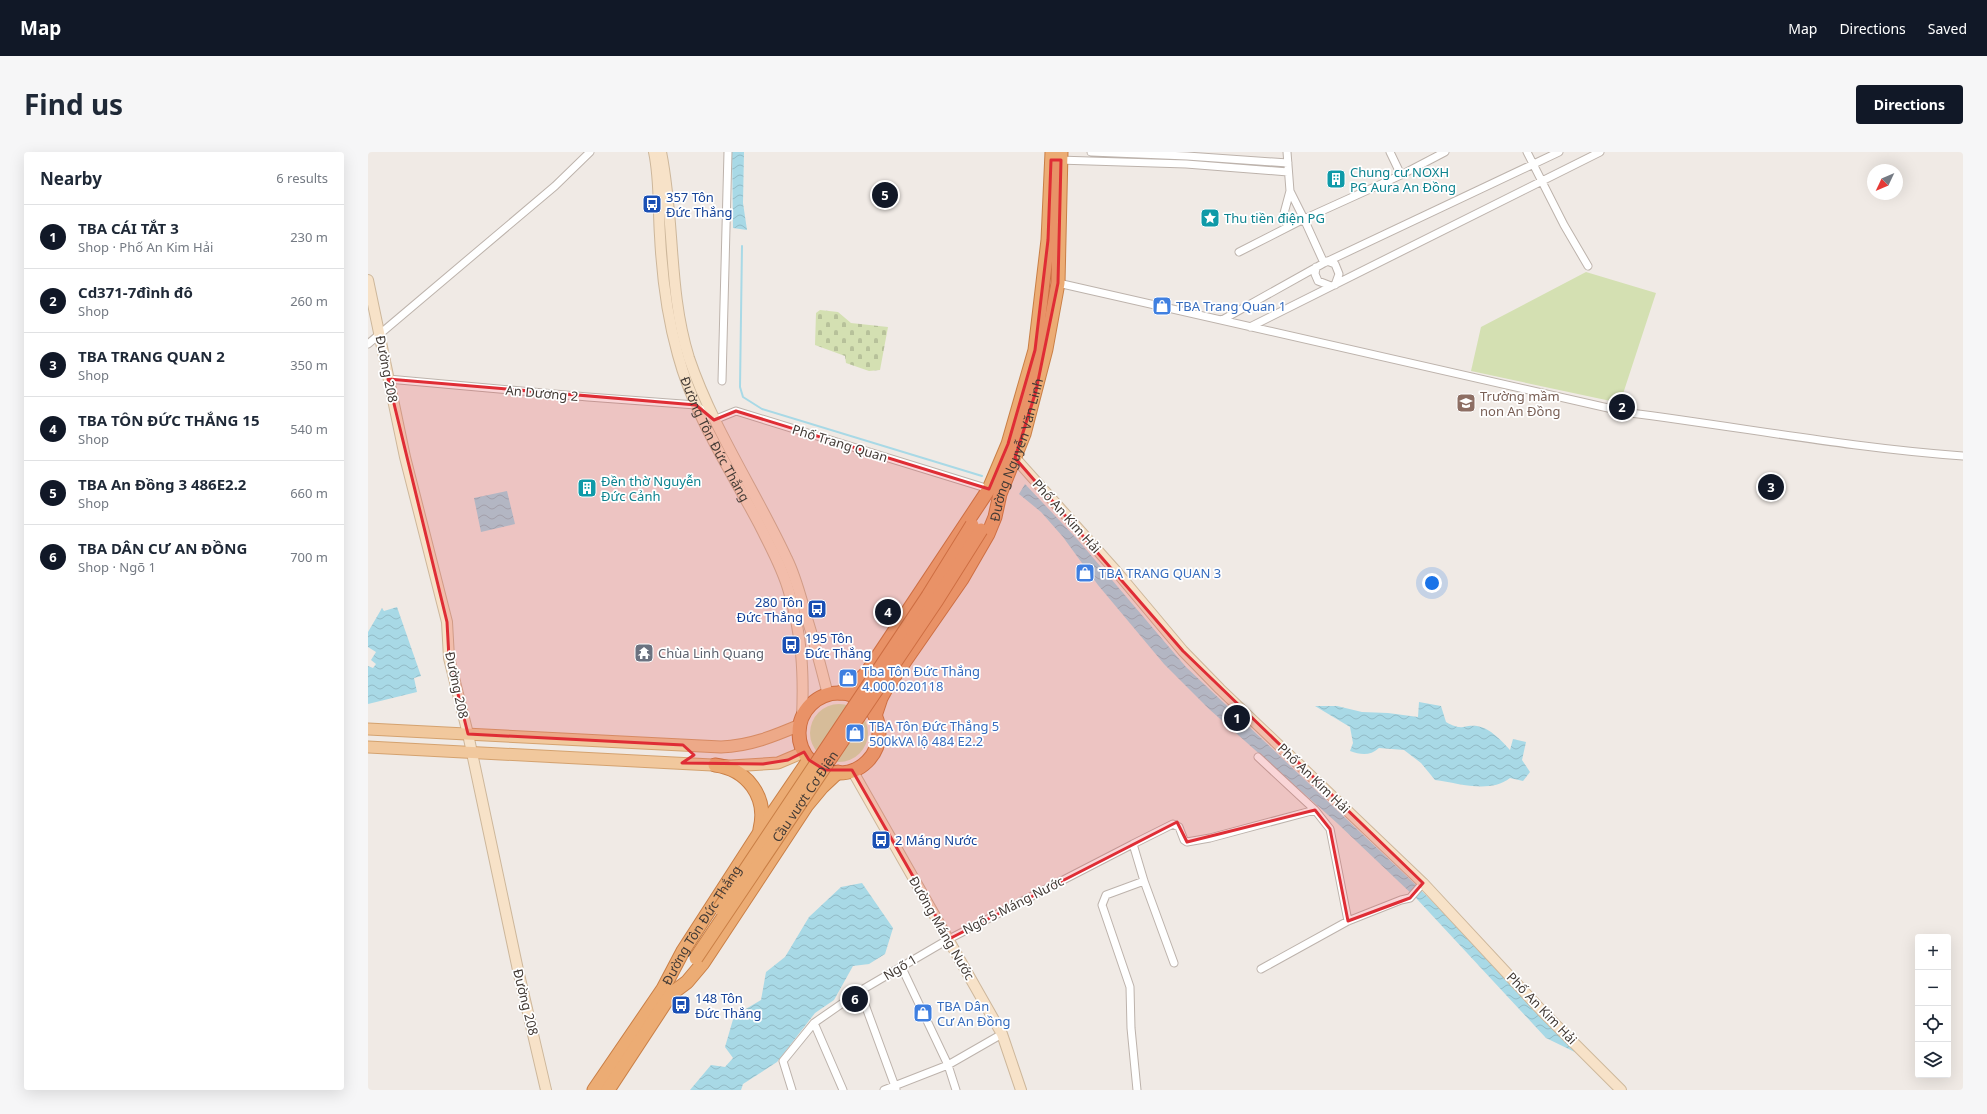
<!DOCTYPE html>
<meta charset="utf-8">
<style>
:root{--surface:#fff;--page:#f6f6f7;--text:#1f2937;--muted:#747a83;--line:#e0e1e3;--accent:#111827}
body{margin:0;font-family:"Noto Sans",sans-serif;background:var(--page);color:var(--text)}
.controls{position:absolute;right:12px;bottom:12px;display:grid;overflow:hidden;border-radius:4px;box-shadow:0 4px 16px #0002}
.controls button{width:36px;height:36px;display:grid;place-items:center;padding:0;border:0;border-bottom:1px solid var(--line);background:var(--surface);color:var(--text);font:20px sans-serif}
.compass{position:absolute;left:1499px;top:12px;width:36px;height:36px;border-radius:50%;background:var(--surface);box-shadow:0 4px 16px #0002;rotate:226deg}
.you{position:absolute;left:1064px;top:431px;width:14px;height:14px;margin:-10px;border:3px solid #fff;border-radius:50%;background:#1a73e8;box-shadow:0 0 0 6px #1a73e833}
.badge{display:grid;place-items:center;width:26px;height:26px;border-radius:50%;background:var(--accent);color:#fff;font-size:13px;font-weight:700}
.pin{position:absolute;translate:-50% -50%;border:2px solid #fff;box-shadow:0 1px 4px #0006}
.list{margin:0;padding:0;list-style:none}
h2{display:flex;justify-content:space-between;align-items:center;height:52px;margin:0;padding:0 16px;font-size:17px}
h2 small{font-size:13px;font-weight:400;color:var(--muted)}
.list li{display:grid;grid-template-columns:26px 1fr auto;gap:12px;align-items:center;box-sizing:border-box;height:64px;padding:0 16px;border-top:1px solid var(--line)}
.list b{display:block;font-size:15px;white-space:nowrap}
.list p{margin:0;font-size:13px;white-space:nowrap;color:var(--muted)}
.list em{font-size:13px;font-style:normal;color:var(--muted)}
.icon{flex:none;width:22px;height:22px;fill:none;stroke:currentColor;stroke-width:2;stroke-linecap:round;stroke-linejoin:round}
.map{position:relative;flex:none;width:1595px;height:938px;overflow:hidden;border-radius:4px}
header{display:flex;align-items:center;gap:24px;box-sizing:border-box;height:56px;padding:0 20px;background:var(--accent);color:#fff}
header strong{font-size:19px}
nav{display:flex;gap:22px;margin-inline-start:auto;font-size:14px}
.intro{display:flex;align-items:center;justify-content:space-between;box-sizing:border-box;height:96px;padding:0 24px}
h1{margin:0;font-size:28px}
.button{padding:10px 18px;border-radius:4px;background:var(--accent);color:#fff;font-size:14px;font-weight:700}
main{display:flex;gap:24px;padding:0 24px}
aside{flex:1;background:var(--surface);border-radius:4px;box-shadow:0 4px 16px #0002}
.map>svg:first-child{display:block}
.green{fill:#d4e0b2}
.cemetery{fill:url(#cemetery-stones)}
.water{fill:url(#water-waves)}
.lines{fill:none;stroke-linecap:round;stroke-linejoin:round}
.stream{stroke:#a8d9e6;stroke-width:2}
.street-casing{stroke:#bdb3ac;stroke-width:9}
.secondary-casing{stroke:#cdb79b;stroke-width:12}
.primary-casing{stroke:#d4a26f;stroke-width:13}
.highway-casing{stroke:#c97f46;stroke-width:15}
.street{stroke:#fff;stroke-width:7}
.secondary{stroke:#f7e2c8;stroke-width:10}
.primary{stroke:#f1c89d;stroke-width:11}
.highway{stroke:#ecac74;stroke-width:13}
.highway-bridge-casing{stroke:#c97f46;stroke-width:15;stroke-linecap:butt}
.highway-bridge{stroke:#ecac74;stroke-width:13}
.marked{fill:#df2d35;fill-opacity:0.2;stroke:#df2d35;stroke-width:3;stroke-linejoin:round}
.labels{text-anchor:middle;dominant-baseline:central;stroke-width:3.5;stroke-linejoin:round;paint-order:stroke}
.culture-label{font-size:13px;fill:#0d838f;stroke:#fff;text-anchor:start}
.transit-label{font-size:13px;fill:#164399;stroke:#fff;text-anchor:start}
.shop-label{font-size:13px;fill:#366cbe;stroke:#fff;text-anchor:start}
.street-label{font-size:13px;fill:#423a35;stroke:#fff}
.education-label{font-size:13px;fill:#785e54;stroke:#fff;text-anchor:start}
.worship-label{font-size:13px;fill:#5b616d;stroke:#fff;text-anchor:start}
</style>
<header>
<strong>Map</strong>
<nav><a>Map</a><a>Directions</a><a>Saved</a></nav>
</header>
<div class="intro"><h1>Find us</h1><a class="button">Directions</a></div>
<main>
<aside>
<h2>Nearby<small>6 results</small></h2>
<ul class="list">
<li><span class="badge">1</span><div><b>TBA CÁI TẮT 3</b><p>Shop · Phố An Kim Hải</p></div><em>230 m</em></li>
<li><span class="badge">2</span><div><b>Cd371-7đình đô</b><p>Shop</p></div><em>260 m</em></li>
<li><span class="badge">3</span><div><b>TBA TRANG QUAN 2</b><p>Shop</p></div><em>350 m</em></li>
<li><span class="badge">4</span><div><b>TBA TÔN ĐỨC THẮNG 15</b><p>Shop</p></div><em>540 m</em></li>
<li><span class="badge">5</span><div><b>TBA An Đồng 3 486E2.2</b><p>Shop</p></div><em>660 m</em></li>
<li><span class="badge">6</span><div><b>TBA DÂN CƯ AN ĐỒNG</b><p>Shop · Ngõ 1</p></div><em>700 m</em></li>
</ul>
</aside>
<div class="map">
<svg width="1595" height="938" viewBox="0 0 1595 938">
<defs>
<pattern id="cemetery-stones" width="16" height="16" patternUnits="userSpaceOnUse"><rect width="16" height="16" fill="#d4e0b2"/><path d="M2 7V4a2 2 0 0 1 4 0v3zM10 15v-3a2 2 0 0 1 4 0v3z" fill="#b7c19a"/></pattern>
<pattern id="water-waves" width="16" height="10" patternUnits="userSpaceOnUse"><rect width="16" height="10" fill="#a8d9e6"/><path d="M0 5q4-4 8 0t8 0" fill="none" stroke="#92bbc6"/></pattern>
</defs>
<rect width="100%" height="100%" fill="#f0eae5"/>
<path class="green" d="M1218,120L1288,141L1252,251L1103,219L1113,175Z
M442 581a29 29 0 1 1 58 0a29 29 0 1 1-58 0Z"/>
<path class="cemetery" d="M452,158L470,160L483,171L520,175L512,218L501,219L478,211L477,204L447,193L448,161Z"/>
<path class="water" d="M364,0H376L375,51L379,78L365,76Z
M657,332L710,388L818,515L1048,733L1217,905L1178,886L1048,746L969,671L841,557L796,512L730,433L695,385L673,360L651,342Z
M139,339L147,372L113,380L106,346Z
M29,455L53,524L46,526L49,540L0,552V514L5,516L8,512L3,508L8,500L0,495V480L14,456L16,459Z
M1051,550L1073,554L1078,570C1096,580 1094,572 1109,574C1122,576 1134,589 1142,598L1145,587L1158,590L1154,608L1162,620L1155,629L1142,626C1121,642 1091,631 1067,628L1053,611L1036,598L1011,596C1002,604 993,603 982,599L985,591L982,575L947,554H969L994,560L1020,561L1050,565Z
M494,731L525,776L517,802L501,812L485,814L466,848L447,861L409,910L375,932L373,938H322L343,913L357,915L365,906L357,895L366,864L393,848L398,820L417,805L441,765L473,735Z"/>
<g class="lines">
<path class="stream" d="M374,94L372,235L375,245L394,257L614,324"/>
<g class="street-casing">
<path id="street" d="M723,0L819,4L920,11
M1159,0L1196,73L1220,114
M690,8L818,12L920,20
M1033,23L1077,0
M920,74L915,65L922,39
M871,100L936,67L922,39L919,0
M959,109L967,112L971,122L967,133
M956,111L936,67L1033,23L1022,0
M948,115L947,122L950,129L963,134
M690,131L1262,261C1373,275 1483,296 1595,304
M854,168L956,111L1191,0
M882,175L1232,0
M0,192L187,34L222,0
M20,227L220,245L328,253L346,268L368,259L621,337
M354,229L360,0
M890,605L947,658
M806,811L776,729L765,692L805,672L811,675L816,688L819,690L842,686L947,658L962,677L980,769
M533,814L580,913L588,938
M893,817L980,769L1033,748L1042,746L1055,731
M492,839L528,937
M446,871L475,938
M424,938L415,909L446,871L492,839L581,787L765,692
M516,938L580,913L634,882
M769,938L763,876L762,835L734,753L738,743L776,729"/>
</g>
<g class="secondary-casing">
<g id="secondary">
<path id="s1" d="M286,0C292,28 290,56 292,84C294,124 299,164 310,203C326,263 362,317 391,372C402,394 415,417 421,440C434,484 436,521 434,566"/>
<path d="M293,0C307,68 300,139 321,206C345,277 388,340 419,407C429,427 434,451 441,473C448,496 454,519 460,543"/>
<path d="M0,128L37,305L79,470L81,506L100,582L150,818L178,938"/>
<path d="M647,306L748,419L815,499L852,537L1055,731L1175,860L1253,938"/>
<path d="M484,618L634,882L653,938"/>
</g>
</g>
<g class="primary-casing">
<path id="primary" d="M0,577L353,595C382,594 406,584 432,573
M0,595L363,614L410,611L436,600"/>
</g>
<g class="highway-casing">
<g id="highway">
<path d="M472,541L488,532L500,519L621,337L640,292L667,198L680,88L684,0"/>
<circle cx="471" cy="581" r="40"/>
<path id="s2" d="M507,564L513,546L519,535L594,427L620,382L627,365L632,342L656,282L678,197L690,131L693,0"/>
<path d="M347,613C379,617 400,645 392,677"/>
<path id="s3" d="M226,938L295,837L315,799L390,683L441,608"/>
<path d="M240,938L303,842L319,830L335,811L439,653L454,635L470,620"/>
</g>
</g>
<use href="#street" class="street"/>
<use href="#secondary" class="secondary"/>
<use href="#primary" class="primary"/>
<use href="#highway" class="highway"/>
<g class="highway-bridge-casing">
<g id="highway-bridge">
<path d="M352,756L560,444L604,373"/>
<path id="s4" d="M328,806L569,448L613,378"/>
</g>
</g>
<use href="#highway-bridge" class="highway-bridge"/>
</g>
<path class="marked" d="M683,8H693L690,131L668,239L647,306L815,499L1055,731L1042,746L980,769L962,677L947,658L819,690L809,670L581,787L484,618H457L441,608L436,600L420,608L395,612L314,611L326,603L315,593L100,582L81,506L79,470L20,227L328,253L346,268L368,259L621,337L640,292L667,198L680,88Z"/>
<defs>
<g id="building-square" transform="scale(1)"><rect x="-9" y="-9" width="18" height="18" rx="4" fill="#0f9aa8" stroke="#fff"/><path d="M-4-6H4V6H1V3H-1V6H-4ZM-2.5-4.3h1.7v1.8h-1.7ZM.8-4.3h1.7v1.8H.8ZM-2.5-1h1.7V.8h-1.7ZM.8-1h1.7V.8H.8Z" fill="#fff"/></g>
<g id="bus-square" transform="scale(1)"><rect x="-9" y="-9" width="18" height="18" rx="4" fill="#1a4fb4" stroke="#fff"/><path d="M-5-6H5V4H4V6H2V4H-2V6H-4V4H-5ZM-3.5-4V0h7V-4ZM-3.5 1.2v1.5H-2V1.2ZM2 1.2v1.5H3.5V1.2Z" fill="#fff"/></g>
<g id="sight-square" transform="scale(1)"><rect x="-9" y="-9" width="18" height="18" rx="4" fill="#0f9aa8" stroke="#fff"/><path d="M0-6L1.8-2.2L6-1.7L2.9 1.2L3.7 5.4L0 3.3L-3.7 5.4L-2.9 1.2L-6-1.7L-1.8-2.2Z" fill="#fff"/></g>
<g id="shop-square" transform="scale(1)"><rect x="-9" y="-9" width="18" height="18" rx="4" fill="#3f7fe0" stroke="#fff"/><path d="M-5-2.5h2.3a2.7 3.5 0 0 1 5.4 0H5L5.5 6h-11ZM-1.5-2.5h3a1.5 2.3 0 0 0-3 0Z" fill="#fff"/></g>
<g id="school-square" transform="scale(1)"><rect x="-9" y="-9" width="18" height="18" rx="4" fill="#8d6e63" stroke="#fff"/><path d="M0-5L7-2L0 1L-7-2ZM-4 1L0 2.5L4 1V4Q0 6-4 4Z" fill="#fff"/></g>
<g id="temple-square" transform="scale(1)"><rect x="-9" y="-9" width="18" height="18" rx="4" fill="#6b7280" stroke="#fff"/><path d="M0-6L5-2H3V0L6.5 2.5H4V6H1.5V3h-3V6H-4V2.5H-6.5L-3 0V-2H-5Z" fill="#fff"/></g>
</defs>
<g fill-rule="evenodd">
<use href="#building-square" x="968" y="27"/>
<use href="#bus-square" x="284" y="52"/>
<use href="#sight-square" x="842" y="66"/>
<use href="#shop-square" x="794" y="154"/>
<use href="#school-square" x="1098" y="251"/>
<use href="#building-square" x="219" y="336"/>
<use href="#shop-square" x="717" y="421"/>
<use href="#bus-square" x="449" y="457"/>
<use href="#bus-square" x="423" y="493"/>
<use href="#temple-square" x="276" y="501"/>
<use href="#shop-square" x="480" y="526"/>
<use href="#shop-square" x="487" y="581"/>
<use href="#bus-square" x="513" y="688"/>
<use href="#bus-square" x="313" y="853"/>
<use href="#shop-square" x="555" y="861"/>
</g>
<g class="labels">
<g class="culture-label">
<text x="982" y="20">Chung cư NOXH<tspan x="982" dy="15">PG Aura An Đồng</tspan></text>
<text x="856" y="66">Thu tiền điện PG</text>
<text x="233" y="329">Đền thờ Nguyễn<tspan x="233" dy="15">Đức Cảnh</tspan></text>
</g>
<g class="transit-label">
<text x="298" y="45">357 Tôn<tspan x="298" dy="15">Đức Thắng</tspan></text>
<text x="435" y="450" text-anchor="end">280 Tôn<tspan x="435" dy="15">Đức Thắng</tspan></text>
<text x="437" y="486">195 Tôn<tspan x="437" dy="15">Đức Thắng</tspan></text>
<text x="527" y="688">2 Máng Nước</text>
<text x="327" y="846">148 Tôn<tspan x="327" dy="15">Đức Thắng</tspan></text>
</g>
<g class="shop-label">
<text x="808" y="154">TBA Trang Quan 1</text>
<text x="731" y="421">TBA TRANG QUAN 3</text>
<text x="494" y="519">Tba Tôn Đức Thắng<tspan x="494" dy="15">4.000.020118</tspan></text>
<text x="501" y="574">TBA Tôn Đức Thắng 5<tspan x="501" dy="15">500kVA lộ 484 E2.2</tspan></text>
<text x="569" y="854">TBA Dân<tspan x="569" dy="15">Cư An Đồng</tspan></text>
</g>
<g class="street-label">
<text transform="translate(19 217) rotate(79)">Đường 208</text>
<text transform="translate(174 241) rotate(5)">An Dương 2</text>
<text stroke="none"><textPath href="#s1" startOffset="297">Đường Tôn Đức Thắng</textPath></text>
<text transform="translate(472 291) rotate(17)">Phố Trang Quan</text>
<text stroke="none"><textPath href="#s2" startOffset="304">Đường Nguyễn Văn Linh</textPath></text>
<text transform="translate(699 364) rotate(48)">Phố An Kim Hải</text>
<text transform="translate(89 533) rotate(78)">Đường 208</text>
<text transform="translate(946 626) rotate(44)">Phố An Kim Hải</text>
<text stroke="none"><textPath href="#s4" startOffset="195">Cầu vượt Cơ Điện</textPath></text>
<text transform="translate(645 753) rotate(-27)">Ngõ 5 Máng Nước</text>
<text stroke="none"><textPath href="#s3" startOffset="197">Đường Tôn Đức Thắng</textPath></text>
<text transform="translate(574 776) rotate(60)">Đường Máng Nước</text>
<text transform="translate(532 815) rotate(-31)">Ngõ 1</text>
<text transform="translate(158 850) rotate(76)">Đường 208</text>
<text transform="translate(1174 856) rotate(46)">Phố An Kim Hải</text>
</g>
<g class="education-label">
<text x="1112" y="244">Trường mầm<tspan x="1112" dy="15">non An Đồng</tspan></text>
</g>
<g class="worship-label">
<text x="290" y="501">Chùa Linh Quang</text>
</g>
</g>
</svg>
<div class="controls">
<button>+</button>
<button>−</button>
<button><svg class="icon" aria-label="locate" viewBox="0 0 24 24"><circle cx="12" cy="12" r="6"/><path d="M12 2v4M12 18v4M2 12h4M18 12h4"/></svg></button>
<button><svg class="icon" aria-label="layers" viewBox="0 0 24 24"><path d="M12 4l9 5-9 5-9-5zM3 14l9 5 9-5"/></svg></button>
</div>
<svg class="compass" viewBox="-18 -18 36 36"><path d="M0-13l5 13h-10z" fill="#e53935"/><path d="M0 13l5-13h-10z" fill="#747a83"/></svg>
<div class="you"></div>
<div class="pin badge" style="left:869px;top:566px">1</div>
<div class="pin badge" style="left:1254px;top:255px">2</div>
<div class="pin badge" style="left:1403px;top:335px">3</div>
<div class="pin badge" style="left:520px;top:460px">4</div>
<div class="pin badge" style="left:517px;top:43px">5</div>
<div class="pin badge" style="left:487px;top:847px">6</div>
</div>
</main>
